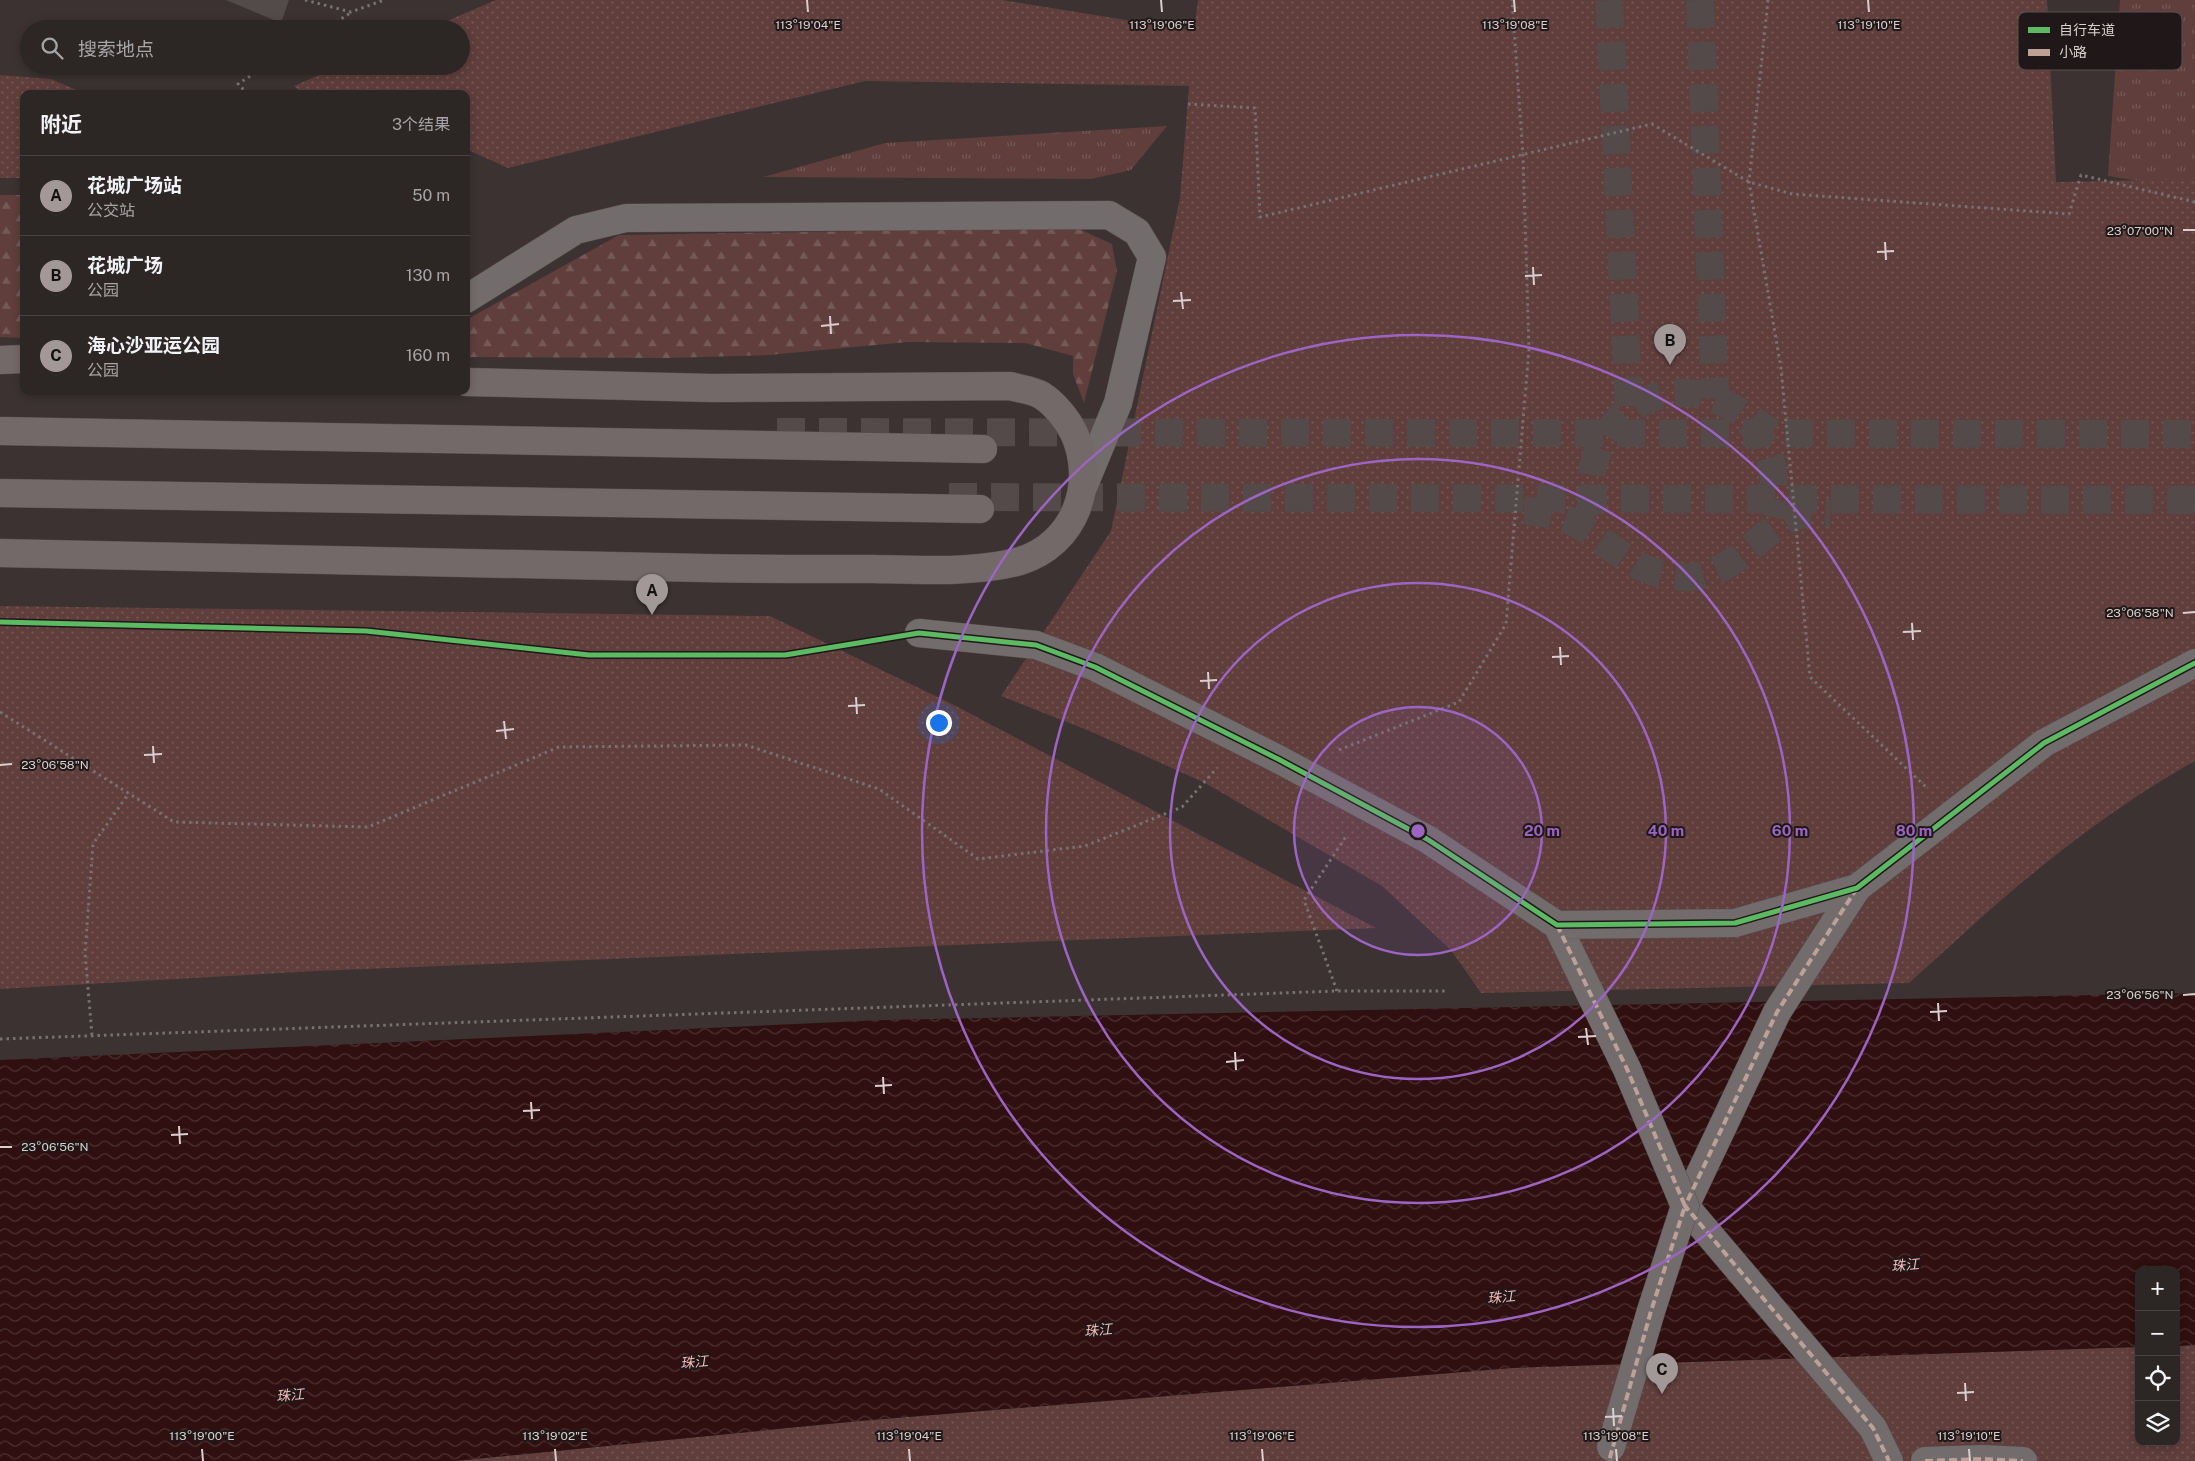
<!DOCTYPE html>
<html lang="zh">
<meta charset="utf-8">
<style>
:root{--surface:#2c2625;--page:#342e2d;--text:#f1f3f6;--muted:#a6a5a7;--line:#484342;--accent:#a29897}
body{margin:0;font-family:"Public Sans","Noto Sans SC",sans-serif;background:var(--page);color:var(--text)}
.controls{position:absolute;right:15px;bottom:15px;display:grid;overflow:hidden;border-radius:10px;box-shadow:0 2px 8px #0003}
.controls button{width:45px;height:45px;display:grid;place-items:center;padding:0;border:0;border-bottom:1px solid var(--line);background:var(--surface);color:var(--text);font:25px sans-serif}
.you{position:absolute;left:938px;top:722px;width:18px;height:18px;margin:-12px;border:4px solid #fff;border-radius:50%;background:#1a73e8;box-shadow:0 0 0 8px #1a73e833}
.badge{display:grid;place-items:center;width:32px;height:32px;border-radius:50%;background:var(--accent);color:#111;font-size:16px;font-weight:700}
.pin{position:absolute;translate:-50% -41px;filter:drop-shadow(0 1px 2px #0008)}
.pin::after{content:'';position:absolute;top:26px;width:18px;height:15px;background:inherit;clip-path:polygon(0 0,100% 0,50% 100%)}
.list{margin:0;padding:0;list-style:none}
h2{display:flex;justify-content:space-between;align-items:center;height:65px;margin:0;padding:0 20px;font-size:21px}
h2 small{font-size:16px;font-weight:400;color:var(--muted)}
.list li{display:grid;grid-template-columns:32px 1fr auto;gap:15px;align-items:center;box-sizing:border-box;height:80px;padding:0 20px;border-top:1px solid var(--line)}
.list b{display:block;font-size:19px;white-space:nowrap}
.list p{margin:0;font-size:16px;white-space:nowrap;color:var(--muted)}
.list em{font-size:16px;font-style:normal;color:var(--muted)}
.icon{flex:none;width:28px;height:28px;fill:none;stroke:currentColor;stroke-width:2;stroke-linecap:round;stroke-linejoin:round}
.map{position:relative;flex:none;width:2195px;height:1461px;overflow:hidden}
.search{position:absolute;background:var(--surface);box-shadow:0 2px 8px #0003;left:20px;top:20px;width:450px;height:55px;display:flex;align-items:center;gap:12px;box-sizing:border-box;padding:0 18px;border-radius:28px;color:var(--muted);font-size:19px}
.panel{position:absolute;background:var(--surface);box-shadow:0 2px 8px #0003;left:20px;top:90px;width:450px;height:305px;border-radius:10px}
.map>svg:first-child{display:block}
.grass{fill:url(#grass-tufts)}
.forest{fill:url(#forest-firs)}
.park{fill:url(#park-dots)}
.water{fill:url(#water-waves)}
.building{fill:#524b4a}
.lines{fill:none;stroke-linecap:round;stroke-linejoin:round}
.major-tunnel{stroke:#534a49;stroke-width:28;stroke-dasharray:28 14;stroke-linecap:butt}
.minor-casing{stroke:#564e4d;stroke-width:29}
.major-casing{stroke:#564e4d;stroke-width:29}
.path{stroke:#777170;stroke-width:3;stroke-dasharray:2.5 4;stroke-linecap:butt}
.minor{stroke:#736c6c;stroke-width:28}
.major{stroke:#736968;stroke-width:28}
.minor-bridge-casing{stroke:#564e4d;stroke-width:29;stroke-linecap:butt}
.minor-bridge{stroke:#736c6c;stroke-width:28}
.quiet{stroke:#bda197;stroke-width:4;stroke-dasharray:8 4;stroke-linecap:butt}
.cycleway-casing{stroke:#201818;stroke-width:8}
.cycleway{stroke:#5cba63;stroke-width:5}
.ticks{fill:none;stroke:#dacfce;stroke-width:2}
.ring{fill:none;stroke:#9c65c4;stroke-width:2.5}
.labels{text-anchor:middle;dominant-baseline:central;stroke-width:4;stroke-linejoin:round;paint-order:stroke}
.water-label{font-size:14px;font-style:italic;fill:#f7bcb9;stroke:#201818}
.key{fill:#201818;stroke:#584f4f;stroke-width:1}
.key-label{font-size:14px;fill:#dacfce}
.ticks-label{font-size:12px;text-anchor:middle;fill:#dacfce;stroke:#201818;stroke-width:4;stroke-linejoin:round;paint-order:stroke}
.centre{fill:#9c65c4;stroke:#201818;stroke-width:2.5}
.ring-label{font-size:15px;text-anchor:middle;font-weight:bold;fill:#9c65c4;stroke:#201818;stroke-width:4;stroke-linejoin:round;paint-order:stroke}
</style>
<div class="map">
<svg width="2195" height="1461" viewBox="0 0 2195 1461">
<defs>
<pattern id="grass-tufts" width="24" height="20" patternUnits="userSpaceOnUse" patternTransform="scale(1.25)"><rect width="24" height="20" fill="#5f3e3c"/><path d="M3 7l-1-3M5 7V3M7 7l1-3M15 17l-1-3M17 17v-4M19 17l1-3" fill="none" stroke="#755957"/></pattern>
<pattern id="forest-firs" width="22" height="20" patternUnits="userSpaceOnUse" patternTransform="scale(1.25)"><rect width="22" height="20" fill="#5f3e3c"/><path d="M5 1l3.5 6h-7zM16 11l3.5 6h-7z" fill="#755957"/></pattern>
<pattern id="park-dots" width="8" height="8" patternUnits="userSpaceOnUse" patternTransform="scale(1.25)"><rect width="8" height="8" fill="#5f3e3c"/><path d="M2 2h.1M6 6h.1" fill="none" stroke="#755957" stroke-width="1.8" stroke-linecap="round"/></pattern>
<pattern id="water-waves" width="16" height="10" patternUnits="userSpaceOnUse" patternTransform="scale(1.25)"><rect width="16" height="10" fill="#2f0f0f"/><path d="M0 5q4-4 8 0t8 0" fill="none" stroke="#4d3131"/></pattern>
</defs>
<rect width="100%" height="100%" fill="#3b3231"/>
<path class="grass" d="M2120,0H2195V190L2108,176Z
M1167,126L1131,170L1091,179L763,177L885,143Z"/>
<path class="forest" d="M0,195H24V338L0,337Z
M1073,226L1112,244L1117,271L1084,403L1073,374V356L1025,343L908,342L769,355L666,358L466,357V320L619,235L1042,228Z"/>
<path class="park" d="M496,0H1002L1194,31L1198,0H2047L2056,182L2195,179V761C2130,797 2062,848 2006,896C1973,924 1942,954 1909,983L1481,993L1451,950L1382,886L1205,783L1092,732L1001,696L1111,531L1180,198L1189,86L865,81L508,168L466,149V94H304L294,86L340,66H461V29H428Z
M0,75L51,79L86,94H24V178H0Z
M0,606L770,616L952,704L1376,928L316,971L0,989Z
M2195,1345V1461H455L859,1421L1512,1368L2139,1347V1442H2176V1346Z"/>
<path class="water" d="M2195,993V1345L2176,1346V1270H2139V1347L1512,1368L859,1421L455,1461H0V1060L883,1020Z"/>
<path class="building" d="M226,0H289L281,23Z"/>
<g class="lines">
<path class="major-tunnel" d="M1609,0L1629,409
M1700,0L1715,398
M1748,422C1775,451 1778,478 1769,516
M777,432L2195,434
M949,497L2195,500
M1524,511C1544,512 1565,516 1582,527C1620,551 1640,578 1689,577C1739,575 1761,523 1807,513C1814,512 1823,513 1830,513
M1595,516C1589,504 1589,488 1591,475C1599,427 1635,391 1686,393C1719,394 1746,416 1772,433"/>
<g class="minor-casing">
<path id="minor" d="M466,299L576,230L626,218L1109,215L1137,232L1152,257L1118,403L1083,487
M919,633L1036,645L1095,667L1278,759L1427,839L1557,925L1735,923L1857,888L2044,743L2195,663
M1857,888L1777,1012L1685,1206L1873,1428L1889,1461
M1557,925L1588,989
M1925,1461L1983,1459L2023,1461"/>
</g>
<g class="major-casing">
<path id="major" d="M0,360L24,359
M0,431L983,449
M0,493L980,509
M0,553C234,558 469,563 703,568C760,569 817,569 874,569C917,570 979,573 1020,561C1075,544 1097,484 1074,433C1067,419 1054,403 1041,395C1032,390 1020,389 1010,386L711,388L466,382"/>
</g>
<path class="path" d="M305,0L351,12L384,0
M1768,0L1749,182L1781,368L1810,677L1928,789
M325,29L352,12
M248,94L238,84L266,66
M1188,104L1255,108L1260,217L1652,124L1749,182L1792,194L2069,214L2081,175L2195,202
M0,712L174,822L368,827L559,747L746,745L879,789L978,859L1085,846L1182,807L1217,768
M1339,750L1459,702L1506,624L1529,349L1523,155L1512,0
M1337,991L1304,900L1347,835
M92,1035L85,953L93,844L129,793
M0,1039L1337,991H1448"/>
<use href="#minor" class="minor"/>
<use href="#major" class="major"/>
<g class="minor-bridge-casing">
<path id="minor-bridge" d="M1588,989L1627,1069L1685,1206L1651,1311L1611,1447"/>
</g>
<use href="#minor-bridge" class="minor-bridge"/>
<path class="quiet" d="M1857,888L1777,1012L1685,1206L1873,1428L1889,1461
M1557,925L1627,1069L1685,1206L1651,1311L1609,1461
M1925,1461L1983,1459L2023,1461"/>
<g class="cycleway-casing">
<path id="cycleway" d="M0,622L366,631L589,655H785L919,633L1036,645L1095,667L1278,759L1427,839L1557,925L1735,923L1857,888L2044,743L2195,663"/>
</g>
<use href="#cycleway" class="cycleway"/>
</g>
<path class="ticks" d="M807,0L808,12M1161,0L1162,12M1514,0L1515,12M1868,0L1869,12M2183,230H2195M1885,242L1886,260M1877,252L1894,251M1533,267L1534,285M1525,276L1542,275M1181,292L1183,309M1173,301L1191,300M830,316L831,334M821,326L839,324M2183,613L2195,612M1912,623L1913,640M1903,632L1921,631M1560,647L1561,665M1552,657L1569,656M1208,672L1209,689M1200,681L1217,680M856,697L857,714M848,706L865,705M504,721L506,739M496,731L514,729M153,746L154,763M144,755L162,754M0,765L12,764M2183,995L2195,994M1938,1003L1939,1021M1930,1012L1947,1011M1586,1028L1588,1045M1578,1037L1596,1036M1235,1052L1236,1070M1226,1062L1244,1060M883,1077L884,1094M875,1086L892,1085M531,1102L532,1119M523,1111L540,1110M179,1126L180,1144M171,1135L188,1134M0,1147H12M1965,1383L1966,1401M1957,1393L1974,1392M1613,1408L1614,1426M1605,1417L1622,1416M202,1449L203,1461M555,1449L556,1461M909,1449L910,1461M1262,1449L1263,1461M1616,1449L1617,1461M1969,1449L1970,1461"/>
<circle cx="1418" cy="831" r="124" fill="#9c65c4" fill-opacity=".12"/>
<g class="ring">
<circle cx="1418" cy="831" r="124"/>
<circle cx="1418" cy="831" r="248"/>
<circle cx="1418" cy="831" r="372"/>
<circle cx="1418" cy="831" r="496"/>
</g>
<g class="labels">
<g class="water-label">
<text transform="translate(1905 1265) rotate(-5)">珠江</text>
<text transform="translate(1501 1297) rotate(-5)">珠江</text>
<text transform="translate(1098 1330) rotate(-5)">珠江</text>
<text transform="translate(694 1362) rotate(-5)">珠江</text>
<text transform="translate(290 1395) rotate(-5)">珠江</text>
</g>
</g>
<rect x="2018" y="12" width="164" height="58" rx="8" class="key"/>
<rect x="2028" y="27" width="22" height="6" fill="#5cba63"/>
<rect x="2028" y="49" width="22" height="7" fill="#bda197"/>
<g class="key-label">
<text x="2059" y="35">自行车道</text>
<text x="2059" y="57">小路</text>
</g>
<g class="ticks-label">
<text x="808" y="29">113°19'04"E</text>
<text x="1162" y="29">113°19'06"E</text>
<text x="1515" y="29">113°19'08"E</text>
<text x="1869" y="29">113°19'10"E</text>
<text x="2140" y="235">23°07'00"N</text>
<text x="2140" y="617">23°06'58"N</text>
<text x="55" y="769">23°06'58"N</text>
<text x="2140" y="999">23°06'56"N</text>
<text x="55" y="1151">23°06'56"N</text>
<text x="202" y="1440">113°19'00"E</text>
<text x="555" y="1440">113°19'02"E</text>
<text x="909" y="1440">113°19'04"E</text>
<text x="1262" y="1440">113°19'06"E</text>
<text x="1616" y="1440">113°19'08"E</text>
<text x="1969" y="1440">113°19'10"E</text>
</g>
<circle cx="1418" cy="831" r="8" class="centre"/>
<g class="ring-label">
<text x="1542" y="836">20 m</text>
<text x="1666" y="836">40 m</text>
<text x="1790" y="836">60 m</text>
<text x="1914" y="836">80 m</text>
</g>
</svg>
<div class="controls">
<button>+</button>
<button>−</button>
<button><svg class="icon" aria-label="locate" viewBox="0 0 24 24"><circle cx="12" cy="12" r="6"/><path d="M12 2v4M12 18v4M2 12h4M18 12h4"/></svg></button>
<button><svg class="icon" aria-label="layers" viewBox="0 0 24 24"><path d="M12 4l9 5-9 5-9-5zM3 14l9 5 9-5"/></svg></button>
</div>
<div class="you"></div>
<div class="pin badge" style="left:652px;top:615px">A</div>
<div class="pin badge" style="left:1670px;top:365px">B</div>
<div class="pin badge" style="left:1662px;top:1394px">C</div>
<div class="search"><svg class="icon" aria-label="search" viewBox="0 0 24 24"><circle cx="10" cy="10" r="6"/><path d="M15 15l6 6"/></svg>搜索地点</div>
<section class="panel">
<h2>附近<small>3个结果</small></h2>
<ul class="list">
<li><span class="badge">A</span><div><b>花城广场站</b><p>公交站</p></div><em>50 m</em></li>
<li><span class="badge">B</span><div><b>花城广场</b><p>公园</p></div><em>130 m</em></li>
<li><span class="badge">C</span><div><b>海心沙亚运公园</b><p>公园</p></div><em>160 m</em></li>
</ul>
</section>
</div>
